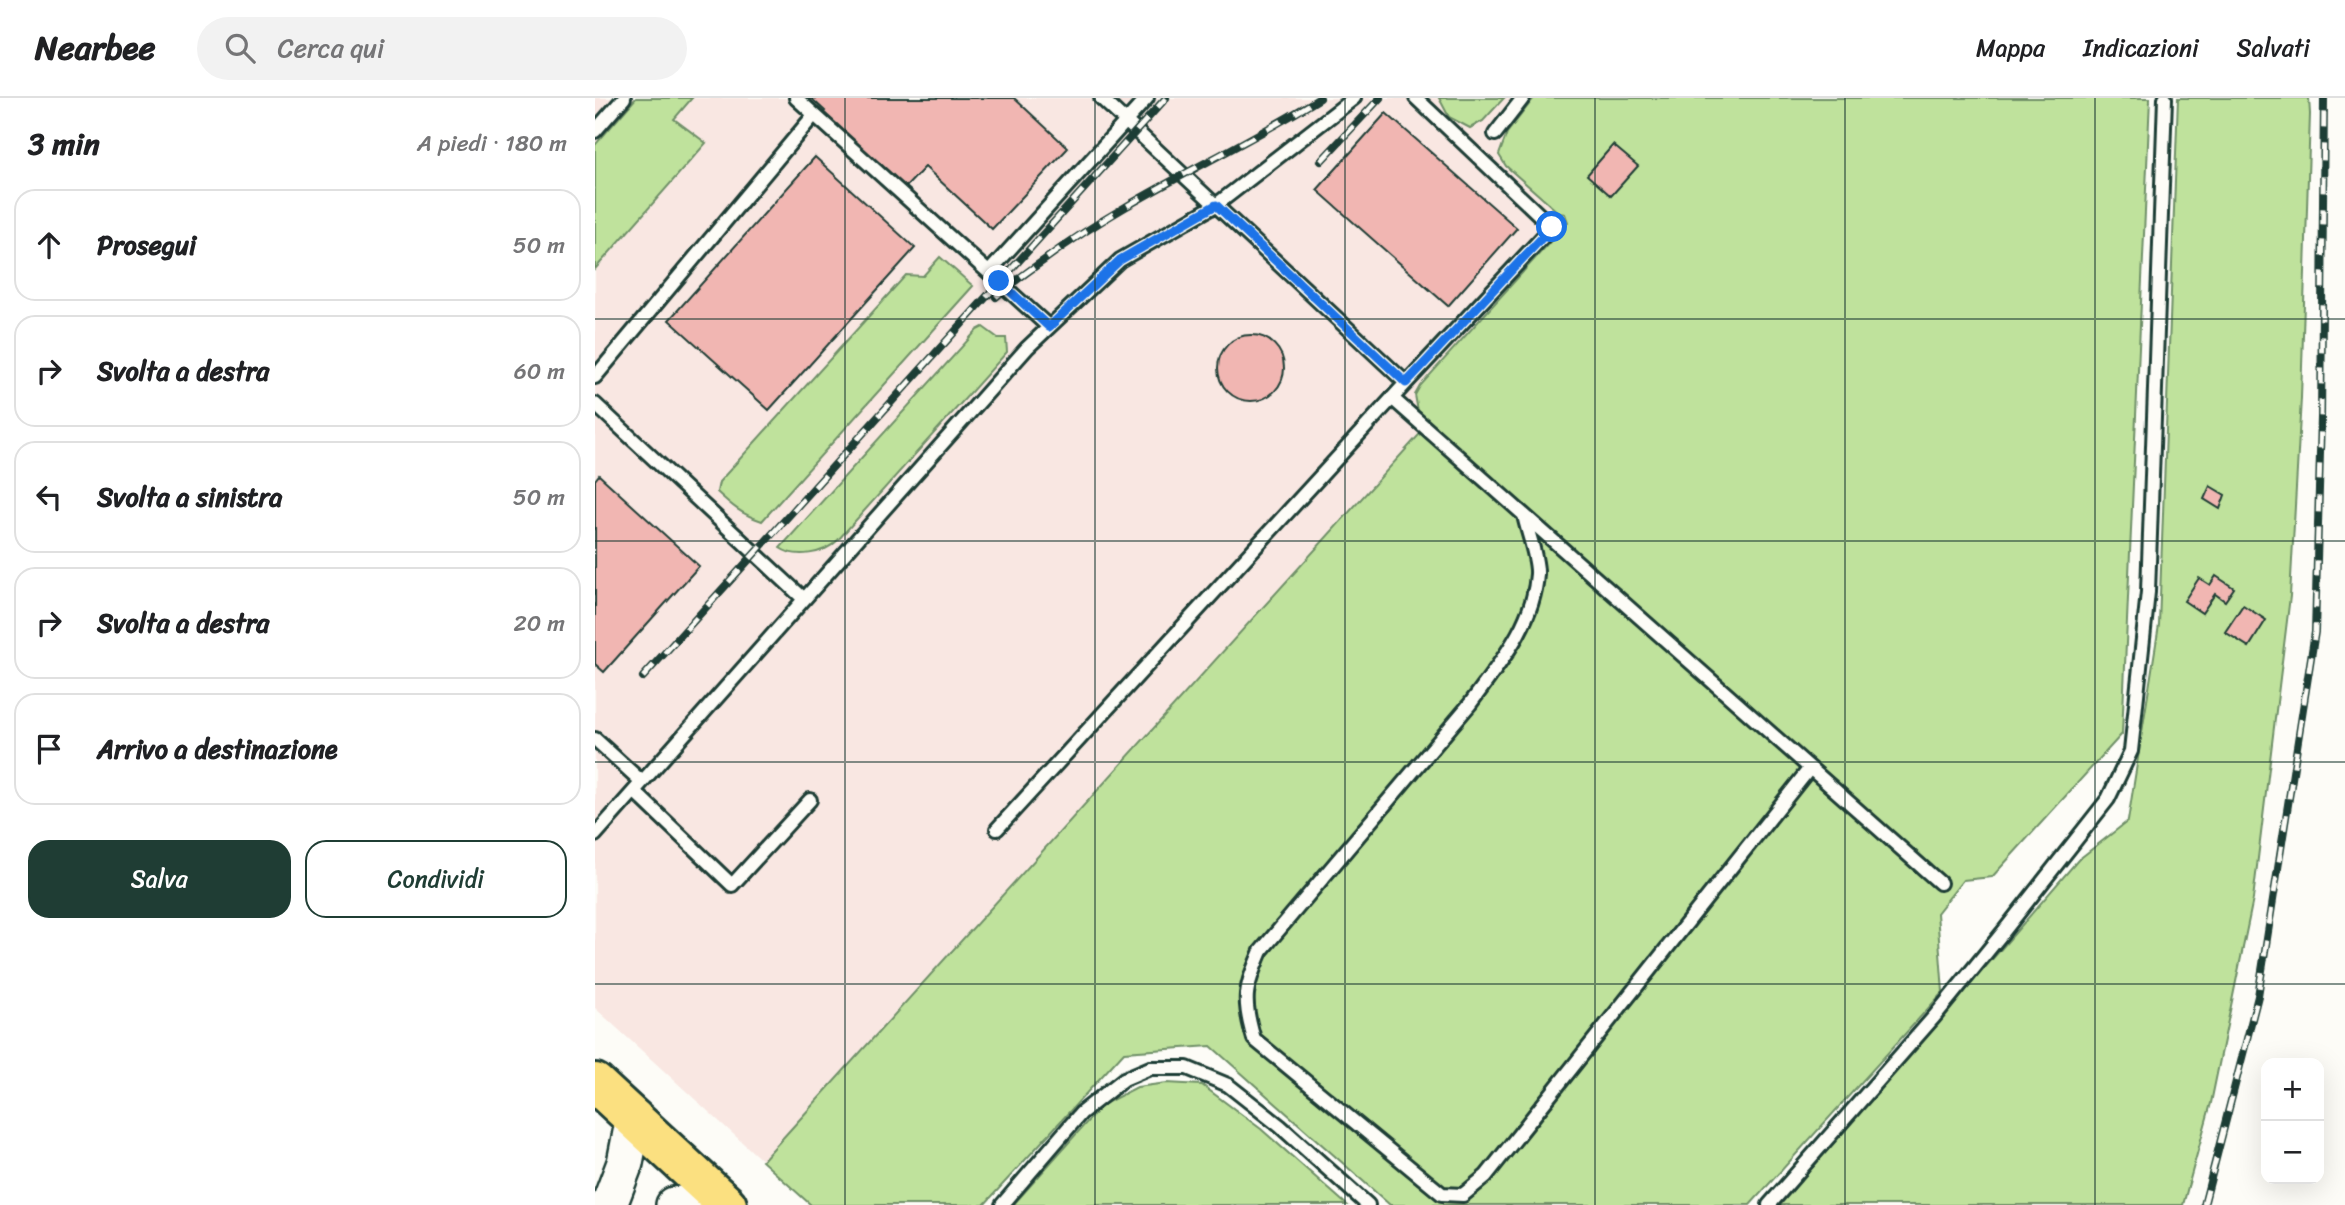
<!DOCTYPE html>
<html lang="it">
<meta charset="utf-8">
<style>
:root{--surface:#fff;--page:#f2f2f2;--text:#202124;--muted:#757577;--line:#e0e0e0;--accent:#1f3d34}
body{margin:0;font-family:Sriracha,sans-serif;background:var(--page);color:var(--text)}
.controls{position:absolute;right:21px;bottom:21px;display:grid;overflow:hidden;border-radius:14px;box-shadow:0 7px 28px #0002}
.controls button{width:63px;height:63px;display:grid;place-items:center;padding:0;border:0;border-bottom:2px solid var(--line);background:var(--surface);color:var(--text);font:35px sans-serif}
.stop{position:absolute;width:21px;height:21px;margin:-16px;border:5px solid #1a73e8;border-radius:50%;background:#fff}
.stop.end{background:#1a73e8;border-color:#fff;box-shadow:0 2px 7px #0008}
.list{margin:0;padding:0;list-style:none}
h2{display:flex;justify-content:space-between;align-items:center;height:91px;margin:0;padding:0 28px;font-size:30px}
h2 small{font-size:23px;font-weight:400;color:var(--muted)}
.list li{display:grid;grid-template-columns:46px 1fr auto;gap:21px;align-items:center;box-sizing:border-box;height:112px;margin:0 14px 14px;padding:0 14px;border:2px solid var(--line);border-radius:21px}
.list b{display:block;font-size:26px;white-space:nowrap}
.list em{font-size:23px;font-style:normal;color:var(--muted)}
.actions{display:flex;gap:14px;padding:21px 28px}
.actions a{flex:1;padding:16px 0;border:2px solid var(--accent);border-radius:21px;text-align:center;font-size:24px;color:var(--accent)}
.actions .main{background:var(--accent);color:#fff}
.icon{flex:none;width:38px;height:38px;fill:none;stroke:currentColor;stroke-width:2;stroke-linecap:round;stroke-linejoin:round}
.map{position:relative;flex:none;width:1750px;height:1107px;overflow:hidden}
header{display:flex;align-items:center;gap:42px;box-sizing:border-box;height:98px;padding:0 35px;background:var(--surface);border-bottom:2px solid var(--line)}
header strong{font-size:33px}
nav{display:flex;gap:38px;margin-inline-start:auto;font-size:24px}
.search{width:490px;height:63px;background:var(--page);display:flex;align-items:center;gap:18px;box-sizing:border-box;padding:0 24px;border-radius:38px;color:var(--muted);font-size:26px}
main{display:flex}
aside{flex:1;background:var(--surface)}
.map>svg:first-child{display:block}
.built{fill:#f9e7e2}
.green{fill:#bfe29c;stroke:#6f9068;stroke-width:2}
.building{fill:#f1b6b2;stroke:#1f3d34;stroke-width:2}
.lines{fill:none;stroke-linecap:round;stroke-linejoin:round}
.lane-casing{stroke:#1f3d34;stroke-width:18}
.secondary-casing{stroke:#1f3d34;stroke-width:40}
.primary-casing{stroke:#1f3d34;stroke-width:44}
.lane{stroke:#fdfcf7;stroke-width:12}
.secondary{stroke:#fdfcf7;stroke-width:35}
.primary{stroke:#fbe080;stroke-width:38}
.rail-casing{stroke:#1f3d34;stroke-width:8}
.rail{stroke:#fdfcf7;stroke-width:5;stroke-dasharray:16;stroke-linecap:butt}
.route{stroke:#1a73e8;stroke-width:9}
.grid{fill:none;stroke:#1f3d34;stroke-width:2;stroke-opacity:0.55}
</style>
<header>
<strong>Nearbee</strong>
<div class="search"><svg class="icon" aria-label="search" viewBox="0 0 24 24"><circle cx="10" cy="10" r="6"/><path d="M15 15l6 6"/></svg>Cerca qui</div>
<nav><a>Mappa</a><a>Indicazioni</a><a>Salvati</a></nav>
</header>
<main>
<aside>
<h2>3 min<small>A piedi · 180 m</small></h2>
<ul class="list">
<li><svg class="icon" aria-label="ahead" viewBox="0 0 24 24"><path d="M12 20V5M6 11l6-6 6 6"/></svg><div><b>Prosegui</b></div><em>50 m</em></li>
<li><svg class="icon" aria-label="right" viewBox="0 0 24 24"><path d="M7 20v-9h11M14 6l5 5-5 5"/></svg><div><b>Svolta a destra</b></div><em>60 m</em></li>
<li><svg class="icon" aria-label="left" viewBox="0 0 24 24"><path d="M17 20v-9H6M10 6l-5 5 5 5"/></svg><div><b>Svolta a sinistra</b></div><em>50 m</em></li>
<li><svg class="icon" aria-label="right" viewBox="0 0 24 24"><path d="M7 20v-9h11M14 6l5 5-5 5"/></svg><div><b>Svolta a destra</b></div><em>20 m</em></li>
<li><svg class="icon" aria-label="arrive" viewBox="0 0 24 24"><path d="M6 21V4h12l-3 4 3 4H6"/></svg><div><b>Arrivo a destinazione</b></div></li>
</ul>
<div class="actions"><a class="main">Salva</a><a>Condividi</a></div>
</aside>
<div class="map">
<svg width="1750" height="1107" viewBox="0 0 1750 1107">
<rect width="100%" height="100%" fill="#fdfcf7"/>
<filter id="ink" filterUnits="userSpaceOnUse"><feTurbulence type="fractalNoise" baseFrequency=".0143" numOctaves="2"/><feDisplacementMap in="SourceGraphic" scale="14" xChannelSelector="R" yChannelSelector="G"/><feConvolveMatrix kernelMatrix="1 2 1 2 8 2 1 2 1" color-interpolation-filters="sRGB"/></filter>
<g filter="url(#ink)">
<path class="built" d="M0,0H1555L1527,636L1397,779L1368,782L1342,815L1348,894L1155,1107H795L616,948L529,954L389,1107H216L0,910Z"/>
<path class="green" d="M41,0H97L79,21L111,45L0,171V47Z
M844,0H909L888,23L875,30L854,19Z
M939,0H1555L1527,636L1397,779L1368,782L1342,815L1348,894L1155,1107H795L616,948L529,954L389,1107H216L167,1063L833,327L823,313L820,297L825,288L973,124L970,116L964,115L911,68L904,57L912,35Z
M1583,0H1714L1715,16L1706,300L1695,498L1658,801L1616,1005L1588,1107H1185L1483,762L1533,723L1564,527Z
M345,159L378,188L167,423C146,416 137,408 122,394L124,384L311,177L328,178Z
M388,229L403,240H411L412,254L243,442C229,456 201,461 185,450L382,232Z
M572,985L607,987L666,1031L752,1107H418L507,1007L542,989Z"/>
<path class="building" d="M216,0H419L473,50L397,131L330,69L308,92L227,16L230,13Z
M791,15L922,130L853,208L722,92Z
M1018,47L1043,68L1016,98L992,77Z
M220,59L320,150L174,312L74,222Z
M623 270a33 33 0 1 1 66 0a33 33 0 1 1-66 0Z
M4,377L104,468L9,574L0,566V382Z
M1615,388L1630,397L1625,411L1609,401Z
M1621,478L1639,490L1630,503L1620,496L1607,515L1589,503L1604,480L1615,487Z
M1648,507L1671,522L1654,549L1630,534Z"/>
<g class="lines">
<g class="lane-casing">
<path id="lane" d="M201,0L454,229
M506,0L811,285L957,129L821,0
M0,33L29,0
M900,36L928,0
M394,174L552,0
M0,279L219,17
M797,300L1345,785
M0,306L209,501
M929,417C932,433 943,460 942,476C939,526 903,567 875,606L666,853C650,890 647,901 659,941L847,1096L868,1097L891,1078L1215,670
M0,641L47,684
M39,693L137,787L215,702
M402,731L811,285
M0,737L432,250L525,162L621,107L759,0
M407,1107L486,1015L529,981L555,970H592L633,987L685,1028L773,1107
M1174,1107L1339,919L1409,833L1513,701L1536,653L1553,494L1570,0"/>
</g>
<g class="secondary-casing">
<path id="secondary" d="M14,1107L30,1065L39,1019
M79,1107L124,1100"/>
</g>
<g class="primary-casing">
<path id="primary" d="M0,985L132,1107"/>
</g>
<use href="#lane" class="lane"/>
<use href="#secondary" class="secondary"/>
<use href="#primary" class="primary"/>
<g class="rail-casing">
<path id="rail" d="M726,63L785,0
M401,199C416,185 434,173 452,160C537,97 636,56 725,0
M48,579L571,0
M1609,1107L1663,898L1720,534L1726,319L1729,0"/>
</g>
<use href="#rail" class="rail"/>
</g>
</g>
<g class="lines" filter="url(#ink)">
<path class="route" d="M404,183L454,229L525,162L621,107L811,285L957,129"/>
</g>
<path class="grid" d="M250,0V1107M500,0V1107M750,0V1107M1000,0V1107M1250,0V1107M1500,0V1107M0,221H1750M0,443H1750M0,664H1750M0,886H1750"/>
</svg>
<div class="controls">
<button>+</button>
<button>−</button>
</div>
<div class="stop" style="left:957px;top:129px"></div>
<div class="stop end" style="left:404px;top:183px"></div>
</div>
</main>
